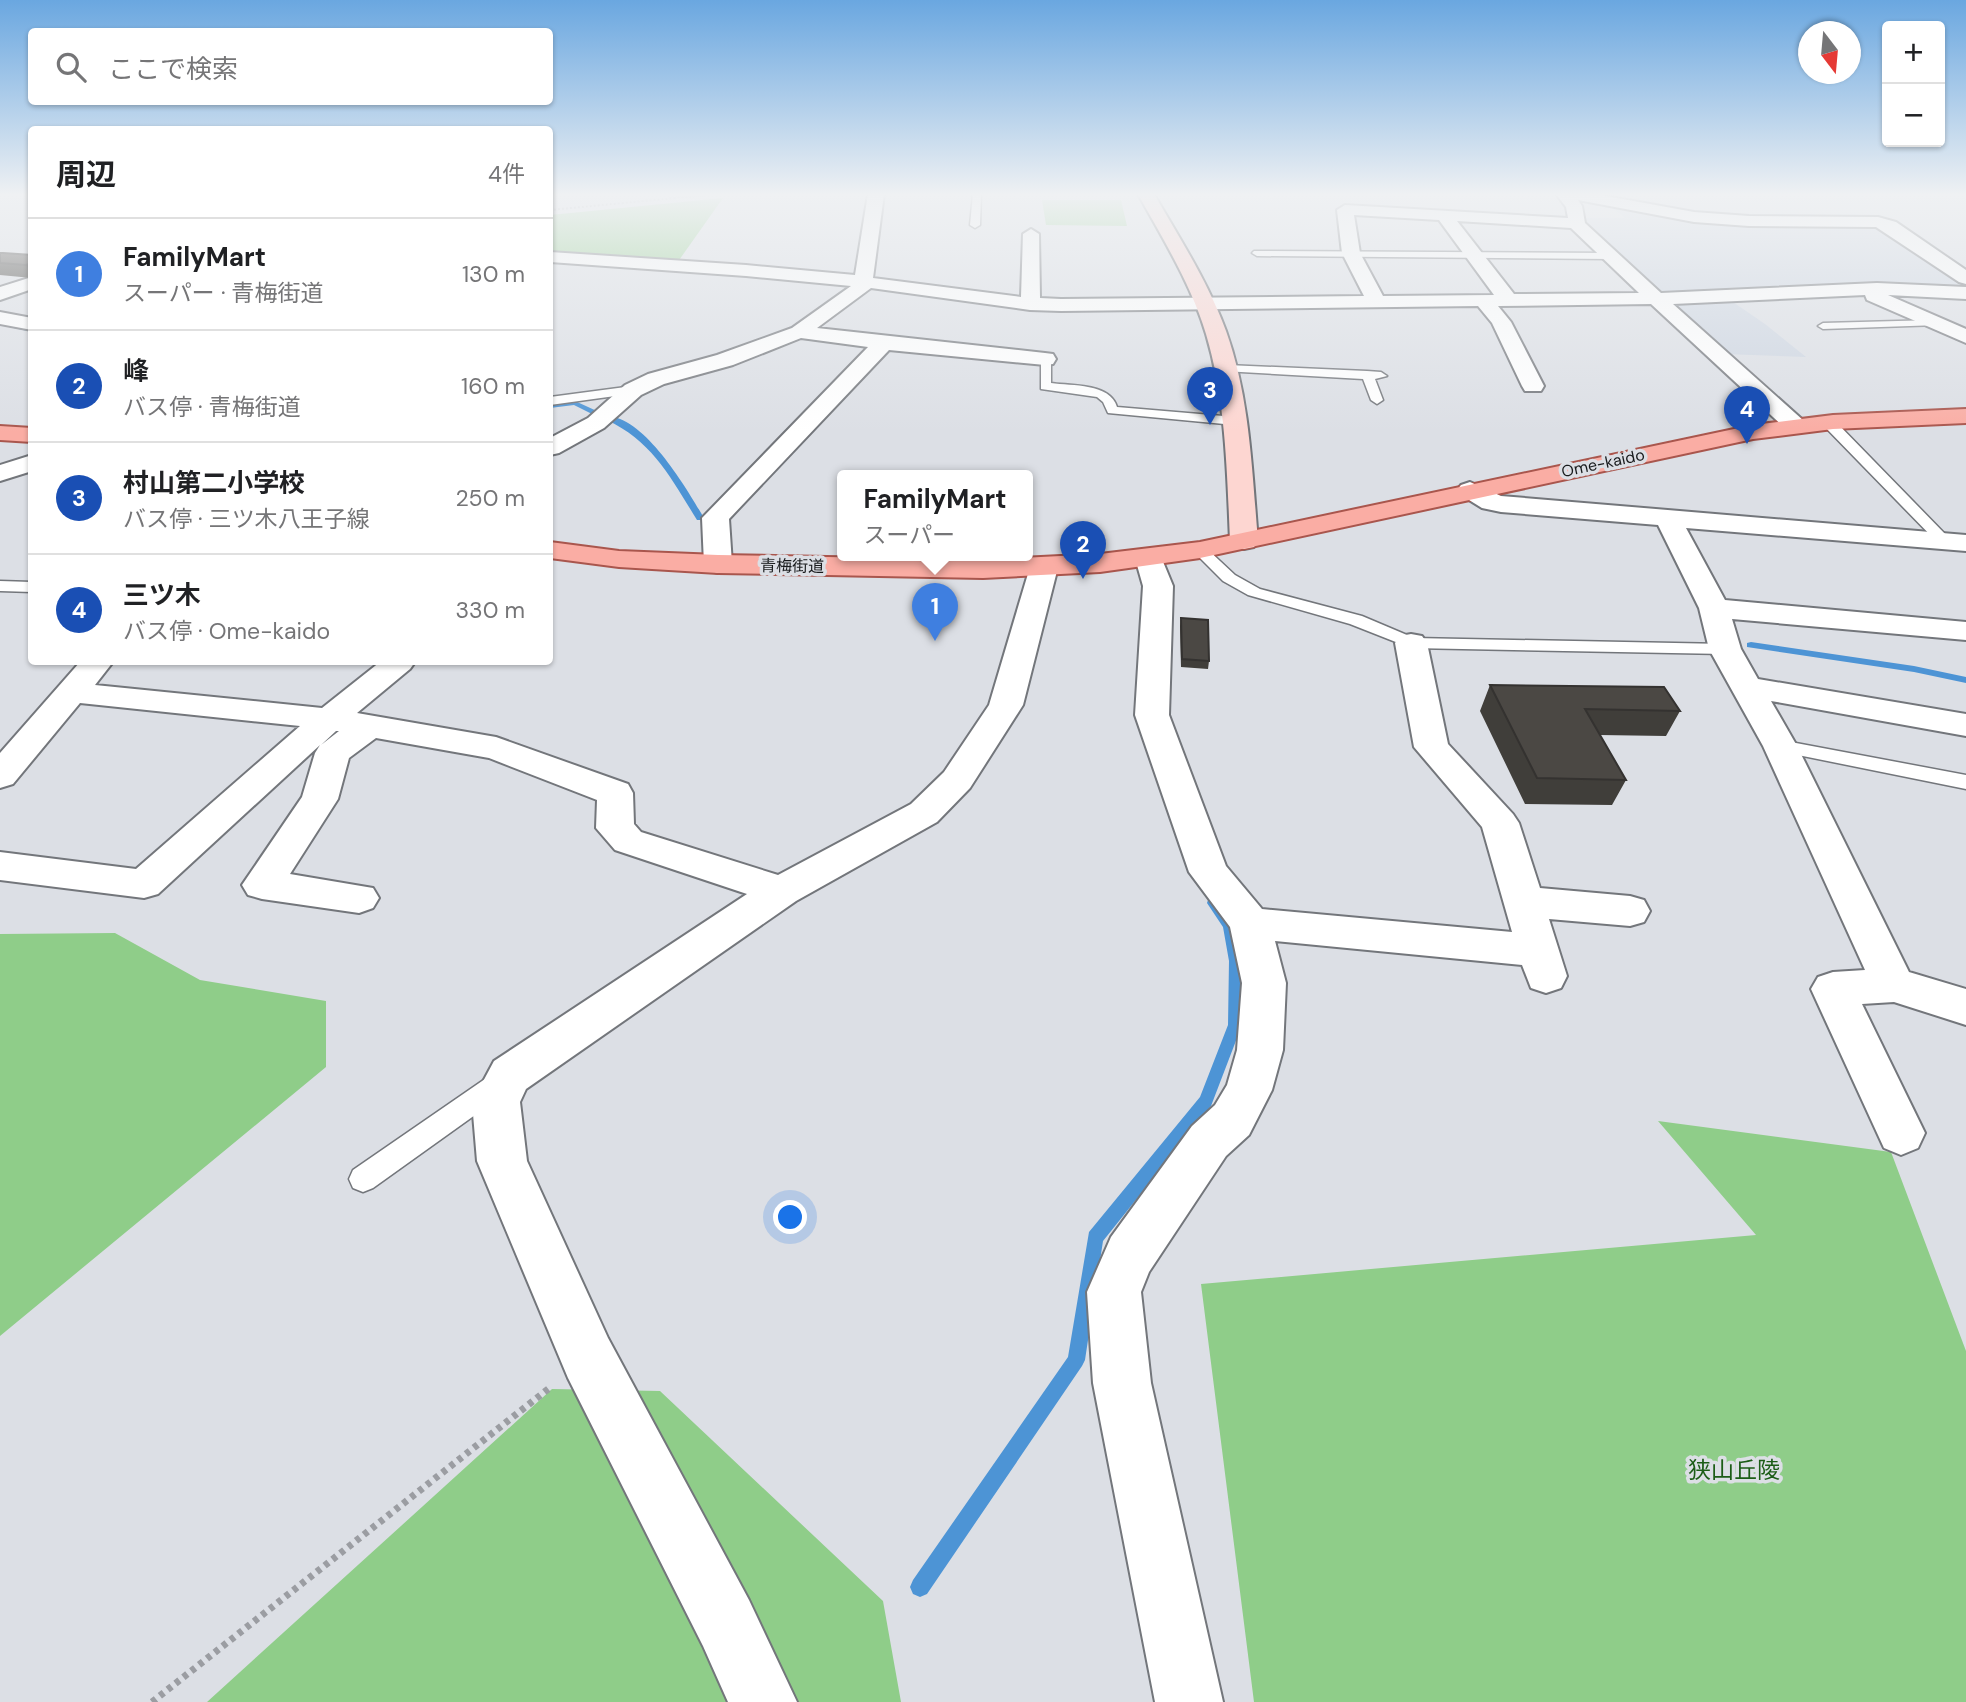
<!DOCTYPE html>
<html lang="ja">
<meta charset="utf-8">
<style>
:root{--surface:#fff;--page:#f2f2f2;--text:#202124;--muted:#757577;--line:#e0e0e0;--accent:#0b8043}
body{margin:0;font-family:"DM Sans","Noto Sans JP",sans-serif;background:var(--page);color:var(--text)}
.controls{position:absolute;right:21px;top:21px;display:grid;overflow:hidden;border-radius:7px;box-shadow:0 2px 5px #0004}
.controls button{width:63px;height:63px;display:grid;place-items:center;padding:0;border:0;border-bottom:2px solid var(--line);background:var(--surface);color:var(--text);font:35px sans-serif}
.compass{position:absolute;left:1798px;top:21px;width:63px;height:63px;border-radius:50%;background:var(--surface);box-shadow:0 2px 5px #0004;rotate:164deg}
.you{position:absolute;left:791px;top:1218px;width:24px;height:24px;margin:-18px;border:5px solid #fff;border-radius:50%;background:#1a73e8;box-shadow:0 0 0 10px #1a73e833}
.badge{display:grid;place-items:center;width:46px;height:46px;border-radius:50%;background:var(--accent);color:#fff;font-size:23px;font-weight:700}
.pin{position:absolute;translate:-50% -58px;filter:drop-shadow(0 2px 4px #0008)}
.pin::after{content:'';position:absolute;top:37px;width:24px;height:21px;background:inherit;clip-path:polygon(0 0,100% 0,50% 100%)}
.popup{position:absolute;left:837px;top:470px;width:196px;height:91px;box-sizing:border-box;display:grid;place-content:center;border-radius:7px;background:var(--surface);filter:drop-shadow(0 2px 5px #0005);font-size:23px;white-space:nowrap;color:var(--muted)}
.popup b{font-size:26px;color:var(--text)}
.popup::after{content:'';position:absolute;left:50%;top:100%;margin-left:-14px;border:14px solid transparent;border-top-color:var(--surface)}
.list{margin:0;padding:0;list-style:none}
h2{display:flex;justify-content:space-between;align-items:center;height:91px;margin:0;padding:0 28px;font-size:30px}
h2 small{font-size:23px;font-weight:400;color:var(--muted)}
.list li{display:grid;grid-template-columns:46px 1fr auto;gap:21px;align-items:center;box-sizing:border-box;height:112px;padding:0 28px;border-top:2px solid var(--line)}
.list b{display:block;font-size:26px;white-space:nowrap}
.list p{margin:0;font-size:23px;white-space:nowrap;color:var(--muted)}
.list em{font-size:23px;font-style:normal;color:var(--muted)}
.icon{flex:none;width:38px;height:38px;fill:none;stroke:currentColor;stroke-width:2;stroke-linecap:round;stroke-linejoin:round}
.map{position:relative;flex:none;width:1966px;height:1702px;overflow:hidden}
.search{position:absolute;background:var(--surface);box-shadow:0 2px 5px #0004;left:28px;top:28px;width:525px;height:77px;display:flex;align-items:center;gap:18px;box-sizing:border-box;padding:0 24px;border-radius:7px;color:var(--muted);font-size:26px}
.panel{position:absolute;background:var(--surface);box-shadow:0 2px 5px #0004;left:28px;top:126px;width:525px;height:539px;border-radius:7px}
.map>svg:first-child{display:block}
.built{fill:#cdd5e1}
.green{fill:#8fcd89}
.lines{fill:none;stroke-linecap:round;stroke-linejoin:round}
.stream{fill:#4d94d5;fill-rule:evenodd}
.service-casing{stroke:#73767b;stroke-width:3}
.minor-casing{stroke:#73767b;stroke-width:4}
.secondary-casing{stroke:#73767b;stroke-width:4}
.primary-casing{stroke:#a9564d;stroke-width:4}
.path-far1{stroke:#9b9da2;stroke-width:2;stroke-dasharray:2 2;stroke-linecap:butt}
.path{stroke:#9b9da2;stroke-width:7;stroke-dasharray:5 5;stroke-linecap:butt}
.service{fill:#fff;fill-rule:evenodd}
.minor{fill:#fff;fill-rule:evenodd}
.secondary{fill:#fdd6d1;fill-rule:evenodd}
.primary{fill:#faada4;fill-rule:evenodd}
.wall{fill:#403e3a}
.shaded-wall{fill:#343230}
.building{fill:#4b4844;stroke:#343230;stroke-width:2}
.labels{text-anchor:middle;dominant-baseline:central;stroke-width:7;stroke-linejoin:round;paint-order:stroke}
.far-street-label{font-size:16px;fill:#181a1c;stroke:#dcdfe5}
.near-park-label{font-size:23px;fill:#1c5d17;stroke:#dcdfe5}
</style>
<div class="map">
<svg width="1966" height="1702" viewBox="0 0 1966 1702">
<rect width="100%" height="100%" fill="#dcdfe5"/>
<path class="built" d="M1606,203L1674,217L1880,226L1966,285V291L1663,296L1584,225L1583,218H1625Z
M1730,300L1765,324L1806,357L1724,354L1670,304Z"/>
<path class="green" d="M723,198L677,263L550,254V215Z
M1042,200H1121L1127,226L1046,225Z
M115,933L200,980L326,1001V1067L0,1336V934Z
M1658,1121L1891,1152L1966,1351V1702H1254L1201,1284L1756,1235Z
M552,1389L660,1391L883,1601L901,1702H207Z"/>
<g class="lines">
<path class="stream" d="M0,321L32,328V332L0,325Z
M575,401L599,412L592,414L574,405L550,408V404Z
M607,416C645,417 687,489 704,518L703,520H697C671,478 653,442 607,420Z
M1751,642L1914,666L1966,677V683L1914,672L1747,647V643Z
M1213,898L1218,900L1236,926L1243,961L1242,1025L1211,1106L1103,1241L1085,1360L1082,1366L927,1594L920,1597L913,1594L910,1587L913,1580L1068,1357L1089,1232L1200,1097L1228,1025L1229,961L1223,927L1207,903L1208,900Z"/>
<g class="service-casing">
<path id="service" d="M973,194H981L980,225L975,228L970,225Z
M1254,251L1611,253L1616,256L1611,259L1257,256L1252,253Z
M1935,320L1940,323L1939,325L1823,329L1818,326L1823,323Z
M1041,357L1051,359V383C1072,386 1110,383 1117,407L1235,417L1241,421L1235,425L1108,413L1103,402L1097,397L1041,389Z
M1227,365L1367,371L1381,372L1387,376L1375,379L1383,400L1377,404L1371,400L1363,379L1223,371V367Z
M633,386L637,387V393L550,405V397Z
M1828,418L1833,419L1949,538L1952,541L1949,544H1939L1823,425L1822,422Z
M1200,545L1205,547L1235,575L1260,589L1362,616L1414,638L1725,644L1734,649L1725,654L1411,648L1350,624L1248,595L1223,581L1192,550Z
M0,581L32,582V592L0,591Z
M1780,740L1966,775V789L1773,750L1771,746L1773,742Z
M494,1076L503,1079L507,1087L503,1095L373,1188L363,1192L353,1188L349,1179L353,1170L485,1079Z"/>
</g>
<g class="minor-casing">
<path id="minor" d="M868,194H884L873,278L1021,297L1023,234L1031,229L1039,234L1040,298L1061,299L1364,296L1342,253L1337,210L1345,205L1568,218L1566,207L1556,194H1595L1694,212L1749,216L1878,217L1896,222L1966,270V284L1959,282L1876,227L1749,226L1694,222L1578,200L1582,206L1585,223L1661,293L1877,283L1966,287V299L1888,295L1966,329V343L1867,300L1865,295L1673,304L1804,421L1808,426L1804,431H1788L1651,304L1498,306L1511,322L1544,386L1541,391H1525L1522,386L1492,323L1478,306L1061,311L1030,310L871,288L817,328L1045,353L1053,354L1056,359L1053,364L1045,365L889,350L729,519L732,564L728,570L718,573L708,570L704,564L702,518L868,347L801,338L733,365L664,384L641,395L604,428L559,453L550,455V438L588,418L625,385L648,374L717,355L792,328L851,286L746,276L550,262V252L746,265L855,275ZM1354,215L1439,220L1494,295L1383,296L1360,253ZM1457,221L1571,228L1639,293L1514,294Z
M32,277V289L0,300V287Z
M0,312L32,318V330L0,324Z
M32,455V471L0,481V465Z
M1470,482L1501,496L1966,535V551L1686,528L1725,600L1966,622V640L1732,619L1741,649L1758,679L1966,714V736L1771,701L1797,746L1909,972L1966,989V1025L1894,1002L1862,1004L1925,1133L1918,1148L1901,1155L1884,1148L1811,989L1818,977L1833,972L1865,970L1763,746L1709,649L1699,608L1658,525L1501,512L1482,508L1461,495L1457,490L1461,485Z
M1149,550L1159,552L1173,586L1169,715L1226,866L1262,909L1512,932L1482,827L1414,747L1395,643L1400,636L1411,634L1422,636L1427,643L1448,744L1513,814L1519,823L1540,888L1630,896L1644,900L1650,911L1644,922L1630,926L1549,919L1567,976L1561,988L1546,993L1531,988L1522,965L1275,941L1286,983L1283,1050L1272,1090L1249,1135L1226,1156L1149,1272L1141,1292L1151,1383L1223,1702H1155L1093,1383L1087,1292L1111,1237L1192,1126L1215,1105L1227,1085L1237,1050L1242,983L1230,927L1189,872L1135,715L1143,586L1135,558L1139,552Z
M1044,558L1054,561L1058,567L1023,705L970,788L937,822L796,901L526,1089L520,1102L527,1161L608,1338L749,1600L797,1702H728L703,1646L568,1378L477,1161L472,1102L494,1061L747,894L615,850L596,828L597,800L489,758L376,738L349,758L338,799L290,874L373,888L379,898L373,908L359,913L262,899L248,895L242,885L302,797L315,753L320,745L158,894L144,898L0,880V852L136,869L300,726L80,703L13,784L0,788V753L80,662H113L95,685L322,708L380,662H415L410,669L357,713L496,737L628,784L633,793L634,824L641,832L778,875L911,804L944,772L989,705L1030,567L1034,561ZM336,731H339L321,745Z"/>
</g>
<g class="secondary-casing">
<path id="secondary" d="M1138,194H1154C1180,239 1208,282 1226,331C1250,398 1252,471 1258,541L1254,547L1244,549L1234,547L1230,541C1227,472 1226,401 1206,334C1191,284 1163,239 1138,194Z"/>
</g>
<g class="primary-casing">
<path id="primary" d="M1966,409V423L1833,429L1753,439L1200,558L1100,572L983,578L718,573L619,567L550,558V542L619,551L718,555L983,560L1100,554L1200,542L1753,425L1833,415Z
M0,426L32,428V442L0,440Z"/>
</g>
<path class="path-far1" d="M550,210L717,194"/>
<path class="path" d="M152,1702L552,1386"/>
<use href="#service" class="service"/>
<use href="#minor" class="minor"/>
<use href="#secondary" class="secondary"/>
<use href="#primary" class="primary"/>
</g>
<path class="wall" d="M0,253L32,255V278L0,275Z
M1181,618L1209,661L1208,669L1181,667L1180,626Z
M1490,685L1680,711L1666,736L1600,735L1626,780L1612,805L1525,804L1480,711Z"/>
<path class="shaded-wall" d="M32,263V275L26,265Z"/>
<path class="building" d="M0,253H3L32,255V263L26,265L0,263Z
M1181,618L1208,620L1209,661L1182,659Z
M1490,685L1664,687L1680,711L1585,709L1626,780L1537,778Z"/>
<linearGradient id="sky" x2="0" y2="1"><stop stop-color="#6aa7e0"/><stop offset="0.45" stop-color="#eff1f3"/><stop offset="1" stop-color="#eff1f3" stop-opacity="0"/></linearGradient>
<rect width="1966" height="432" fill="url(#sky)"/>
<g class="labels">
<g class="far-street-label">
<text transform="translate(1603 463) rotate(-12)">Ome-kaido</text>
<text transform="translate(792 566) rotate(1)">青梅街道</text>
</g>
<g class="near-park-label">
<text x="1734" y="1470">狭山丘陵</text>
</g>
</g>
</svg>
<div class="controls">
<button>+</button>
<button>−</button>
</div>
<svg class="compass" viewBox="-18 -18 36 36"><path d="M0-13l5 13h-10z" fill="#e53935"/><path d="M0 13l5-13h-10z" fill="#757577"/></svg>
<div class="you"></div>
<div class="pin badge" style="left:935px;top:641px;background:#3f7fe0">1</div>
<div class="popup"><b>FamilyMart</b>スーパー</div>
<div class="pin badge" style="left:1083px;top:579px;background:#1a4fb4">2</div>
<div class="pin badge" style="left:1210px;top:425px;background:#1a4fb4">3</div>
<div class="pin badge" style="left:1747px;top:444px;background:#1a4fb4">4</div>
<div class="search"><svg class="icon" aria-label="search" viewBox="0 0 24 24"><circle cx="10" cy="10" r="6"/><path d="M15 15l6 6"/></svg>ここで検索</div>
<section class="panel">
<h2>周辺<small>4件</small></h2>
<ul class="list">
<li><span class="badge" style="background:#3f7fe0">1</span><div><b>FamilyMart</b><p>スーパー · 青梅街道</p></div><em>130 m</em></li>
<li><span class="badge" style="background:#1a4fb4">2</span><div><b>峰</b><p>バス停 · 青梅街道</p></div><em>160 m</em></li>
<li><span class="badge" style="background:#1a4fb4">3</span><div><b>村山第二小学校</b><p>バス停 · 三ツ木八王子線</p></div><em>250 m</em></li>
<li><span class="badge" style="background:#1a4fb4">4</span><div><b>三ツ木</b><p>バス停 · Ome-kaido</p></div><em>330 m</em></li>
</ul>
</section>
</div>
